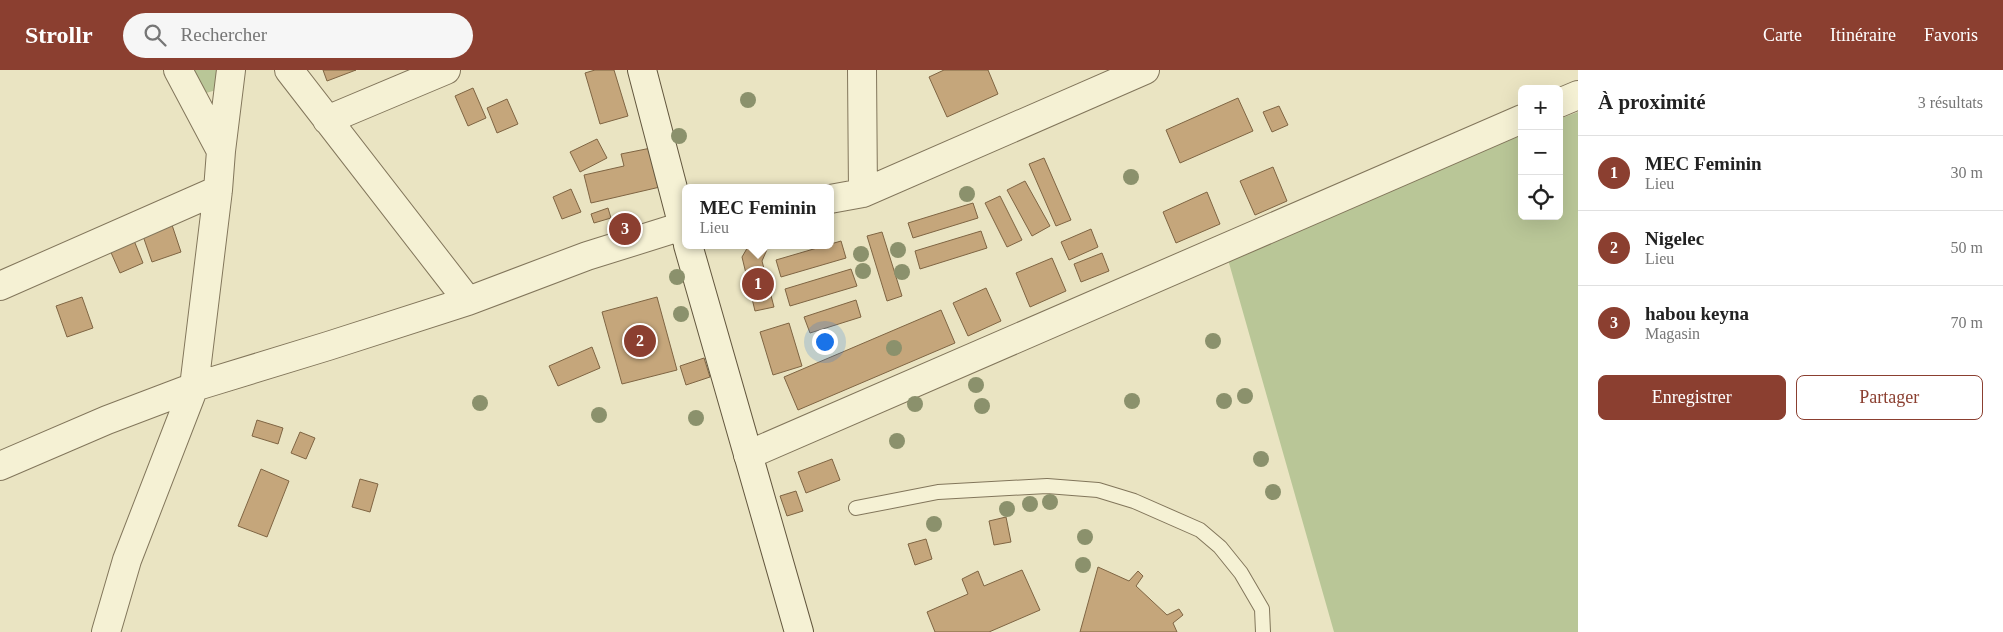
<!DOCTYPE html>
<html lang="fr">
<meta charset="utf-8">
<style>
:root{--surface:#fff;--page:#f6f6f6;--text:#222;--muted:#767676;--line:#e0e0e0;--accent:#8b3f30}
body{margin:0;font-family:"Times New Roman",serif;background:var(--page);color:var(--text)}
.controls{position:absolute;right:15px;top:15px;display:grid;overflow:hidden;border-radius:8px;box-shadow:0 5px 20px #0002}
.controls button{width:45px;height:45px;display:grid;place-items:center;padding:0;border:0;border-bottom:1px solid var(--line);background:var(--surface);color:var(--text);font:25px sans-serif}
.you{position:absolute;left:824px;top:271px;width:18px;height:18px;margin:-12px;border:4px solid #fff;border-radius:50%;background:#1a73e8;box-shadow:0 0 0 8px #1a73e833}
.badge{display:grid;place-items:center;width:32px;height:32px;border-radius:50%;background:var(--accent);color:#fff;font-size:16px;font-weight:700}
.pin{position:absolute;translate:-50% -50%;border:2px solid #fff;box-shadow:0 1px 5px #0006}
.popup{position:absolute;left:682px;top:114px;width:152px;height:65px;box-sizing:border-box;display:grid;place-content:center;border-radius:8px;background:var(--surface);filter:drop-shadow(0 1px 4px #0005);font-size:16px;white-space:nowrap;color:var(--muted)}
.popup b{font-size:19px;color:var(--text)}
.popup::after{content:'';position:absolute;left:50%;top:100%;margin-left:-10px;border:10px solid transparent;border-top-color:var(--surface)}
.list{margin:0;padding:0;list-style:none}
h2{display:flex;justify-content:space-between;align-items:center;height:65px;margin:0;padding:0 20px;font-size:21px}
h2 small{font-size:16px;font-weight:400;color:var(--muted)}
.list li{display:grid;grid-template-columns:32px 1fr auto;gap:15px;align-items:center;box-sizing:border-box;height:75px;padding:0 20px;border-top:1px solid var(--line)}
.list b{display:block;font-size:19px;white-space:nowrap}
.list p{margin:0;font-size:16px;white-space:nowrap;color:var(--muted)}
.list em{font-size:16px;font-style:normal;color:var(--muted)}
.actions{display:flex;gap:10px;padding:15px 20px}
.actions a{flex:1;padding:11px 0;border:1px solid var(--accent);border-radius:8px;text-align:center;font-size:18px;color:var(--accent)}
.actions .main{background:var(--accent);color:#fff}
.icon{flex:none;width:28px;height:28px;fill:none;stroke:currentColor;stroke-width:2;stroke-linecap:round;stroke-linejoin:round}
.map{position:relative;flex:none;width:1578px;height:562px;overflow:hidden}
header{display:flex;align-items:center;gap:30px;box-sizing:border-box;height:70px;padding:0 25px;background:var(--accent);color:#fff}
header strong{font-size:24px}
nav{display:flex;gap:28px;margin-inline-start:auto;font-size:18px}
.search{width:350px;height:45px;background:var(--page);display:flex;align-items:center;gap:12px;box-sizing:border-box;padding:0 18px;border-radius:28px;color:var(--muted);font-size:19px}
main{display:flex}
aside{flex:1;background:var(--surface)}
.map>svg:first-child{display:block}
.green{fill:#b9c697}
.building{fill:#c5a67b;stroke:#7f6543}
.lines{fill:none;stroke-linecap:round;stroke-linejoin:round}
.lane-casing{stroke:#82765b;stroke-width:16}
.street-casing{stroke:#82765b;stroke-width:30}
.secondary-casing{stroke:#63573e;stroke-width:30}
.lane{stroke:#f5f1d4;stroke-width:14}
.street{stroke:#f5f1d4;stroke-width:28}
.secondary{stroke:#f5f1d4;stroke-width:28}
.tree{fill:#8b916c}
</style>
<header>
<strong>Strollr</strong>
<div class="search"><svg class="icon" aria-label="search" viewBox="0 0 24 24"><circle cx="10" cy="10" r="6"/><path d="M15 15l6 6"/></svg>Rechercher</div>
<nav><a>Carte</a><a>Itinéraire</a><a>Favoris</a></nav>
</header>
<main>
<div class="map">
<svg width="1578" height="562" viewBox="0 0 1578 562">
<rect width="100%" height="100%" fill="#eae4c2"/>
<path class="green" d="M192,0H218L216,20L203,24Z
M1578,42V562H1334L1227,186L1522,65V146H1559V49Z"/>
<path class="building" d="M323,0H356L327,11Z
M595,0H614L628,46L600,54L585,3Z
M944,0H988L998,24L947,47L929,7Z
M473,18L486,48L468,56L455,26Z
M1238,28L1253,61L1180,93L1166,60Z
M507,29L518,54L497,63L487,38Z
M1279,36L1288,55L1272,62L1263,42Z
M597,69L607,88L580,102L570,82Z
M651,78L660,117L591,133L584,105L624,96L621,84Z
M1044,88L1071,150L1056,156L1029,94Z
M1273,97L1287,131L1255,145L1240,111Z
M1025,111L1050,156L1032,166L1007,120Z
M571,119L581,142L562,149L553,127Z
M1207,122L1220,154L1176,173L1163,142Z
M1000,126L1022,170L1007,177L985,133Z
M973,133L978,148L913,168L908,153Z
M608,138L611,148L594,153L591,144Z
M172,155L181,182L152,192L143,166Z
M1091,159L1098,177L1069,190L1061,172Z
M981,161L987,178L920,199L915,181Z
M882,162L902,226L887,231L867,166Z
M133,168L143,193L120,203L109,178Z
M841,171L846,188L781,207L776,190Z
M749,175H769L762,191L774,237L755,241L742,187Z
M1102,183L1109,201L1081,212L1074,194Z
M1052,188L1066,221L1030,237L1016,203Z
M851,199L857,216L790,236L785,219Z
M986,218L1001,251L968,266L953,233Z
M82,227L93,258L67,267L56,236Z
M657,227L677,300L622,314L602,242Z
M856,230L861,247L810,263L804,247Z
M941,240L955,273L798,340L784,307Z
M789,253L802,296L773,305L760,262Z
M592,277L600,298L558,316L549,296Z
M704,288L710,307L686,315L680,296Z
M257,350L283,358L278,374L252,366Z
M300,362L315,368L306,389L291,383Z
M832,389L840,410L806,423L798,402Z
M261,399L289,411L267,467L238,456Z
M360,409L378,414L370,442L352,437Z
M796,421L803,441L787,446L780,426Z
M1006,447L1011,472L994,475L989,451Z
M926,469L932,489L915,495L908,474Z
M1098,497L1129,511L1138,501L1143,506L1136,516L1167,545L1179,539L1183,545L1173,553L1177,562H1080Z
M1022,500L1040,540L989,562H935L927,542L968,524L962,509L978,501L984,516Z"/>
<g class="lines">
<g class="lane-casing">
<path id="lane" d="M856,438L938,422L1047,416L1098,420L1134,431L1200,460L1220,477L1241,503L1262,539L1263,562"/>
</g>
<g class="street-casing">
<path id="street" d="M178,0L221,81
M289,0L468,231
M862,0L863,123
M1559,33L1578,25
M327,50L446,0
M830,129L863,123L1145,0
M0,216L218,120
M748,385L1522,49
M0,396L107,350L194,317L328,276L468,231L587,186L686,155
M106,562L127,490L194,317L218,120L221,81L231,0"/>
</g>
<g class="secondary-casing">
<path id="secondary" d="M642,0L686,168
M688,175L799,562"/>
</g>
<use href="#lane" class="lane"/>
<use href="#street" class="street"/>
<use href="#secondary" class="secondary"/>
</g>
<g class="tree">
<circle cx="748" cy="30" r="8"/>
<circle cx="679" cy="66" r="8"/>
<circle cx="1131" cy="107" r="8"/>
<circle cx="967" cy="124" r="8"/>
<circle cx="898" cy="180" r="8"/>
<circle cx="861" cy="184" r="8"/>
<circle cx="863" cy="201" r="8"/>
<circle cx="902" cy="202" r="8"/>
<circle cx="677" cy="207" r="8"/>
<circle cx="681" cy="244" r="8"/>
<circle cx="1213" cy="271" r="8"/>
<circle cx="894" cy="278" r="8"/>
<circle cx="976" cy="315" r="8"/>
<circle cx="1245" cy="326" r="8"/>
<circle cx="1132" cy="331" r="8"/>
<circle cx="1224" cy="331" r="8"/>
<circle cx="480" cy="333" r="8"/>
<circle cx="915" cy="334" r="8"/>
<circle cx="982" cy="336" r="8"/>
<circle cx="599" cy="345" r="8"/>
<circle cx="696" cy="348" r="8"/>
<circle cx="897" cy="371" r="8"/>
<circle cx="1261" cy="389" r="8"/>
<circle cx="1273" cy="422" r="8"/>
<circle cx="1050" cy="432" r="8"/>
<circle cx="1030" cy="434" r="8"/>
<circle cx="1007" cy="439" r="8"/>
<circle cx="934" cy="454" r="8"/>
<circle cx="1085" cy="467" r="8"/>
<circle cx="1083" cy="495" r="8"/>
</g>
</svg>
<div class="controls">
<button>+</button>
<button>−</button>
<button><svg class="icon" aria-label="locate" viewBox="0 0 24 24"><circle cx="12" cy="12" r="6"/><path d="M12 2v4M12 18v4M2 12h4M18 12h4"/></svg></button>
</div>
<div class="you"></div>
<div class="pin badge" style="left:758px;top:214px">1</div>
<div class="popup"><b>MEC Feminin</b>Lieu</div>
<div class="pin badge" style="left:640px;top:271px">2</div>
<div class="pin badge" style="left:625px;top:159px">3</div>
</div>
<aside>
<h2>À proximité<small>3 résultats</small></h2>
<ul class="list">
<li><span class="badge">1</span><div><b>MEC Feminin</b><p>Lieu</p></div><em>30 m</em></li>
<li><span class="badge">2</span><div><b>Nigelec</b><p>Lieu</p></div><em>50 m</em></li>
<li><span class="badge">3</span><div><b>habou keyna</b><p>Magasin</p></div><em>70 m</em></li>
</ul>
<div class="actions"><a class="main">Enregistrer</a><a>Partager</a></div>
</aside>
</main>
